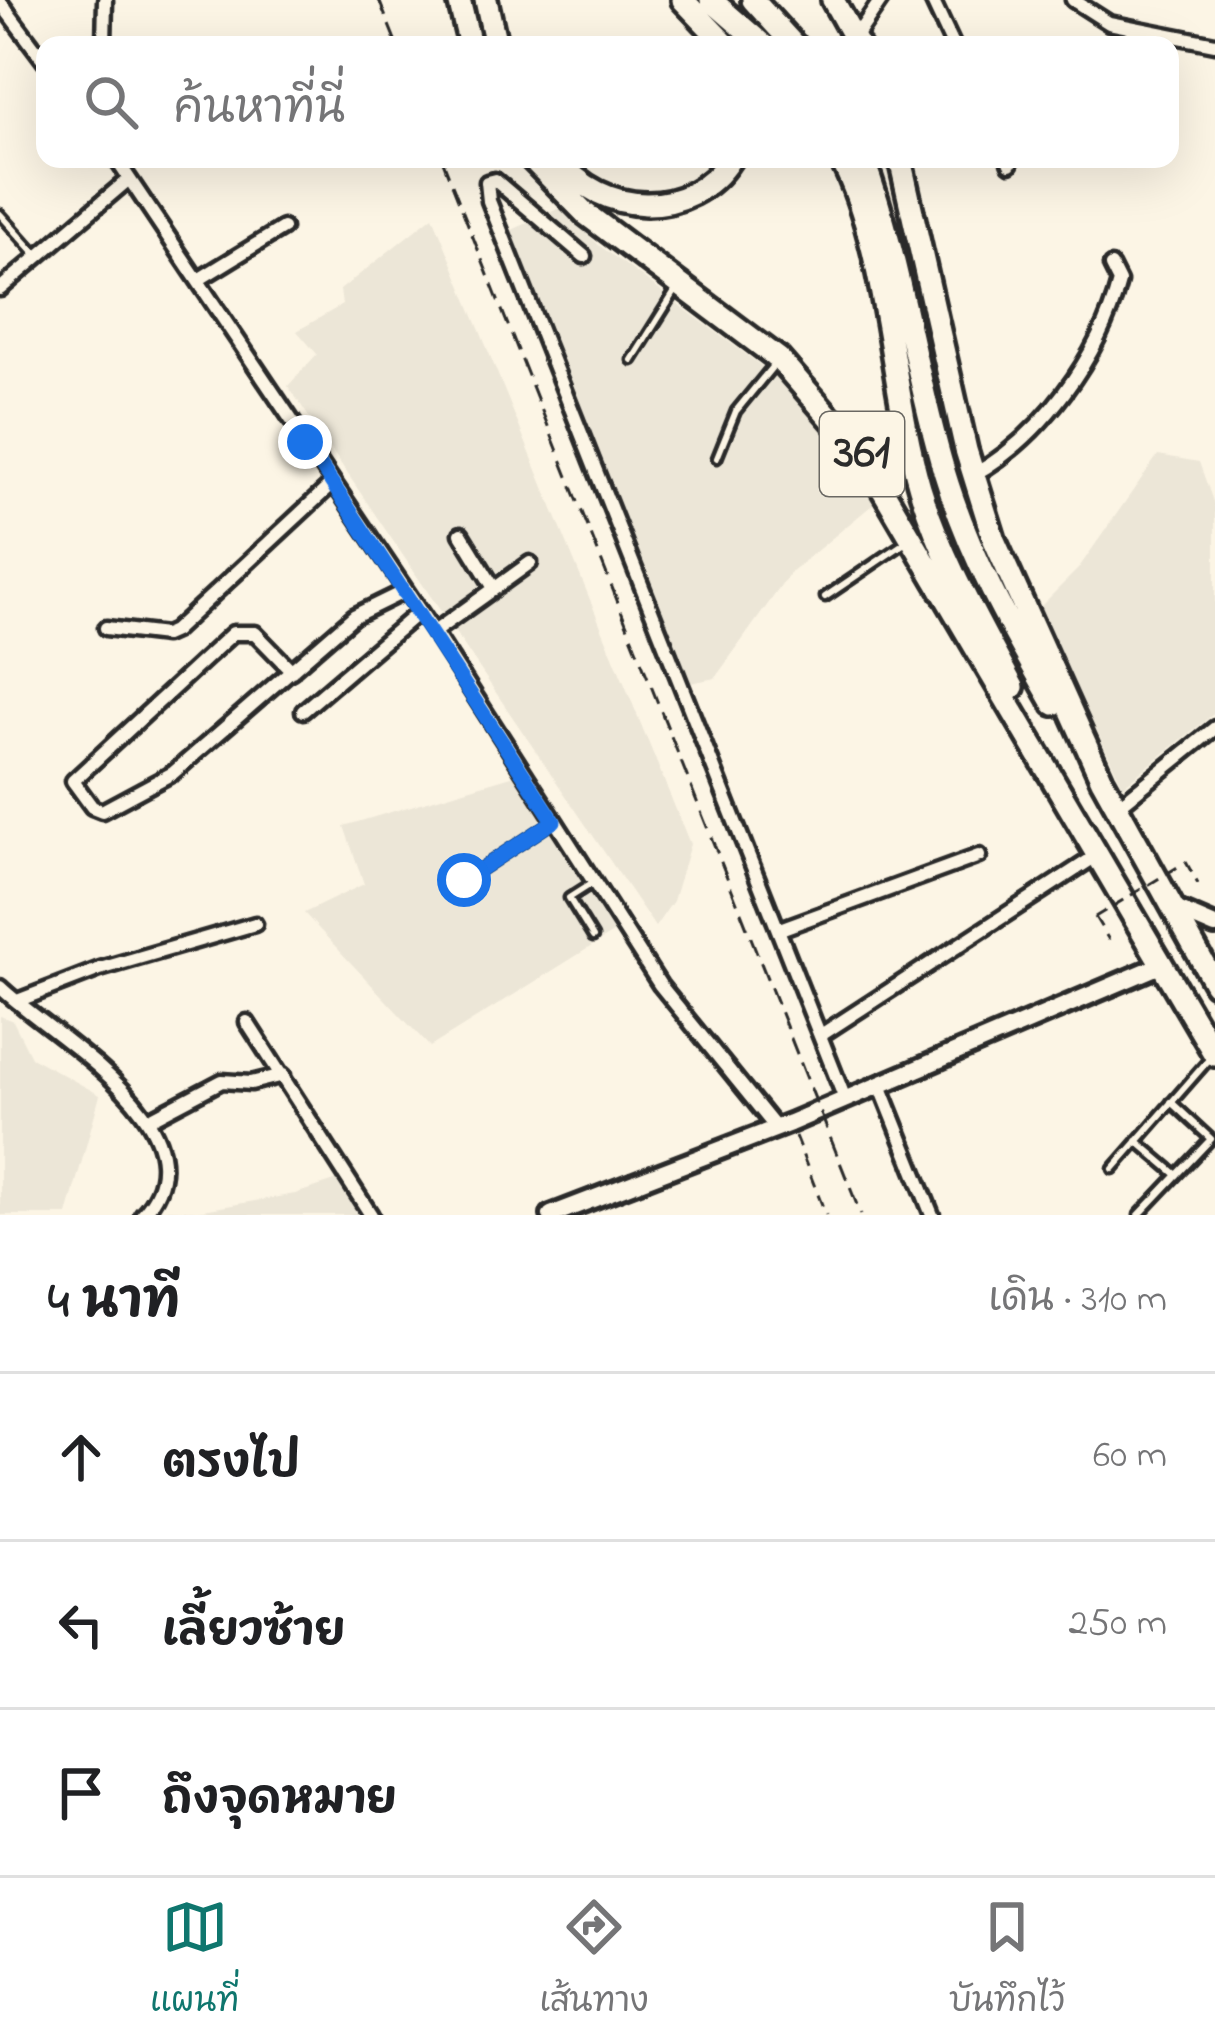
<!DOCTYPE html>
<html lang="th">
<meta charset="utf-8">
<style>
:root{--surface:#fff;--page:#f2f2f2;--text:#202124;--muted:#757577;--line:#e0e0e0;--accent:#0f766e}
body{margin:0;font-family:"Indie Flower","Playpen Sans Thai",sans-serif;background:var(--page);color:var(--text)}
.stop{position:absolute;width:36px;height:36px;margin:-27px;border:9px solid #1a73e8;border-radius:50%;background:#fff}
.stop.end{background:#1a73e8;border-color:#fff;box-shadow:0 3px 12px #0008}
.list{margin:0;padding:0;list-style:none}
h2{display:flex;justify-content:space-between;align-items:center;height:156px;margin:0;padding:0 48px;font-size:51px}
h2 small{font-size:39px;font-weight:400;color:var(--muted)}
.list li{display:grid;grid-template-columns:78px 1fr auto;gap:36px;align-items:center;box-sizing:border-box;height:168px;padding:0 48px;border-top:3px solid var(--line)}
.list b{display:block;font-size:45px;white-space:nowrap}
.list em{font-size:39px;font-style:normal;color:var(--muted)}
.icon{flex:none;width:66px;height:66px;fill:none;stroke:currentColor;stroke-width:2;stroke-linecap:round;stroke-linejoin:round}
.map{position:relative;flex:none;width:1215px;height:1215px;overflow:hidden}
.search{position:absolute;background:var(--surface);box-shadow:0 12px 48px #0002;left:36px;right:36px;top:36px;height:132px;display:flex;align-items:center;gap:30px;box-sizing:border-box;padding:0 42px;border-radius:24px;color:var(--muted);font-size:45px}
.sheet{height:660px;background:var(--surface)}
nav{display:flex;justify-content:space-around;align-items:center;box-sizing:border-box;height:168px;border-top:3px solid var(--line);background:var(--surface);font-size:33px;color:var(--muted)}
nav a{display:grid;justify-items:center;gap:6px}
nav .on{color:var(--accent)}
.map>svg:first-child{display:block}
.built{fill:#ece6d7}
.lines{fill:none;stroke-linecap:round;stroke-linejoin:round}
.lane-casing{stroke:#2b2b2b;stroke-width:15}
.street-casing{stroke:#2b2b2b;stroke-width:21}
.secondary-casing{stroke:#2b2b2b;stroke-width:26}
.highway-casing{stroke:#2b2b2b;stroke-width:30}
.path{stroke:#2b2b2b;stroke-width:3;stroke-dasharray:12 9;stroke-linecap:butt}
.lane{stroke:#fcf5e5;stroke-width:6}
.street{stroke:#fcf5e5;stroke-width:12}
.secondary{stroke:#fcf5e5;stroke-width:16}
.highway{stroke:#fcf5e5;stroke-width:21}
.rail{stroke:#2b2b2b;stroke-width:3;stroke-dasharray:18 9;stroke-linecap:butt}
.path-bridge{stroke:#2b2b2b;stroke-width:3;stroke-dasharray:12 9;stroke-linecap:butt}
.route{stroke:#1a73e8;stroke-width:15}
.labels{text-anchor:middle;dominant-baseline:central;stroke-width:12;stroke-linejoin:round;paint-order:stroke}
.shield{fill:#fcf5e5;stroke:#6a6863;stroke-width:3}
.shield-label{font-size:48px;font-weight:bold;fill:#2b2b2b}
</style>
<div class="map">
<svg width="1215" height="1215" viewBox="0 0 1215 1215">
<rect width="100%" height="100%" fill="#fcf5e5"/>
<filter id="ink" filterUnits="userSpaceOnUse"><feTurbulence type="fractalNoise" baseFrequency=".00833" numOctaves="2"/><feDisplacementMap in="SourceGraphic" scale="24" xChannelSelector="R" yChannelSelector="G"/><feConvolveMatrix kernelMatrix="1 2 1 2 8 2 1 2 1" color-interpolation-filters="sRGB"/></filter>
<g filter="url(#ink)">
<path class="built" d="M560,208L600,246L779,379L819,421L877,501L791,572L715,678L681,685L512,230Z
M433,216L690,844L673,901L655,927L288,386L317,354L297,331L342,305L340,290Z
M1158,455L1199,462L1215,507V713L1123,786L1039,608L1078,569Z
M515,775L619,929L430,1047L304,913L364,884L344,826Z
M0,1016L13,1021L31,1057L100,1095L67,1215H0Z
M341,1179L361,1215H162L168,1209L198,1211L295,1194Z"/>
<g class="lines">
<g class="lane-casing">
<path id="lane" d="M0,214L36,254
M632,360L676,290
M717,458L736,411L777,361
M825,597L909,540
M464,880L554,821
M593,937L569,898L594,882
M1137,1141L1177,1175
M1113,1169L1212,1056
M1139,1215L1211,1139L1171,1102"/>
</g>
<g class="street-casing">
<path id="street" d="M932,0L953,45
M1073,0L1109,23L1215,44
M0,2L45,62
M855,38L881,0
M104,45L105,0
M116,159L434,632L660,985L776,1128
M1008,159L1010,164
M584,256L495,180L487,182L489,201L845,1099
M198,280L283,228
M0,289L129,179
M973,475C1041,438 1100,356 1119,282L1111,266
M461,534L494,588
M106,628L165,635L174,631L332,484
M434,632L530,563
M292,671L255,633H233L73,781L92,807L102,811L173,773L354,616L405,591
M303,711L420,611
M1117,807L1215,728
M780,929L979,856
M0,987C53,1038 222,1129 142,1215
M17,1001L100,969L255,924
M247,1022L371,1215
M821,1035L1099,854
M880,1085L932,1215
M148,1120L222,1081L251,1083L283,1075"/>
</g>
<g class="secondary-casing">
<path id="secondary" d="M1173,908L1215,926
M551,1215L790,1123L1163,964"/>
</g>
<g class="highway-casing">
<path id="highway" d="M459,0L470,45
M486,0L496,45
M683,0L726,45
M711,0L763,45
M753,0L794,45
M833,0L858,45
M532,159L586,214L779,359L861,453L1215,1055
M558,159C601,217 691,221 730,159
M841,159C887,246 891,391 920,488C941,558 979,623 1013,687
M863,159C901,261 913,367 944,471C969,555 1011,629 1054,704
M900,159L966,450L994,540L1102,780L1215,984"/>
</g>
<path class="path" d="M1186,862L1198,884
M1095,917L1109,940
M795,1136L826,1215"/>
<use href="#lane" class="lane"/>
<use href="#street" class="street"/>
<use href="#secondary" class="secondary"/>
<use href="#highway" class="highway"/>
<path class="rail" d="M379,0L397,45
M442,159L861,1215"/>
<path class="path-bridge" d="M1095,917L1186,862"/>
</g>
</g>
<g class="lines" filter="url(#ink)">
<path class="route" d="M305,442L554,821L464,880"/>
</g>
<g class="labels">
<rect class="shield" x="820" y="412" width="84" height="84" rx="9"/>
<g class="shield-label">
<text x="862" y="454">361</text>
</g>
</g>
</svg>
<div class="stop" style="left:464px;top:880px"></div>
<div class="stop end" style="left:305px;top:442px"></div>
<div class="search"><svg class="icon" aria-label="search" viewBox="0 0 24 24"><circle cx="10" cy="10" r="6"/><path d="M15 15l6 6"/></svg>ค้นหาที่นี่</div>
</div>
<section class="sheet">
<h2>4 นาที<small>เดิน · 310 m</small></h2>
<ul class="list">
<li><svg class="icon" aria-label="ahead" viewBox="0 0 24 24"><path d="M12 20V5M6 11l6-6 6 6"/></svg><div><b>ตรงไป</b></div><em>60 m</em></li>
<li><svg class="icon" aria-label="left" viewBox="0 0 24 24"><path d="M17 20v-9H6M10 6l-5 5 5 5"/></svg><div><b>เลี้ยวซ้าย</b></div><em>250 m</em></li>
<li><svg class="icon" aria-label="arrive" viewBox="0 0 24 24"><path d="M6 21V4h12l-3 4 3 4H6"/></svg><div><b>ถึงจุดหมาย</b></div></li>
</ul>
</section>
<nav>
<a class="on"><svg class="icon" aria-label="map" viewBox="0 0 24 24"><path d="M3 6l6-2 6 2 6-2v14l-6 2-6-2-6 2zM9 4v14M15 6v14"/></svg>แผนที่</a>
<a><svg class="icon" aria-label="directions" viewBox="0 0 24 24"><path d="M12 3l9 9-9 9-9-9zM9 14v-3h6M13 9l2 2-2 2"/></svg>เส้นทาง</a>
<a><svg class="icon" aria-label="saved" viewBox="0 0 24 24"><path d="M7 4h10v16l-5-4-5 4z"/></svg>บันทึกไว้</a>
</nav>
